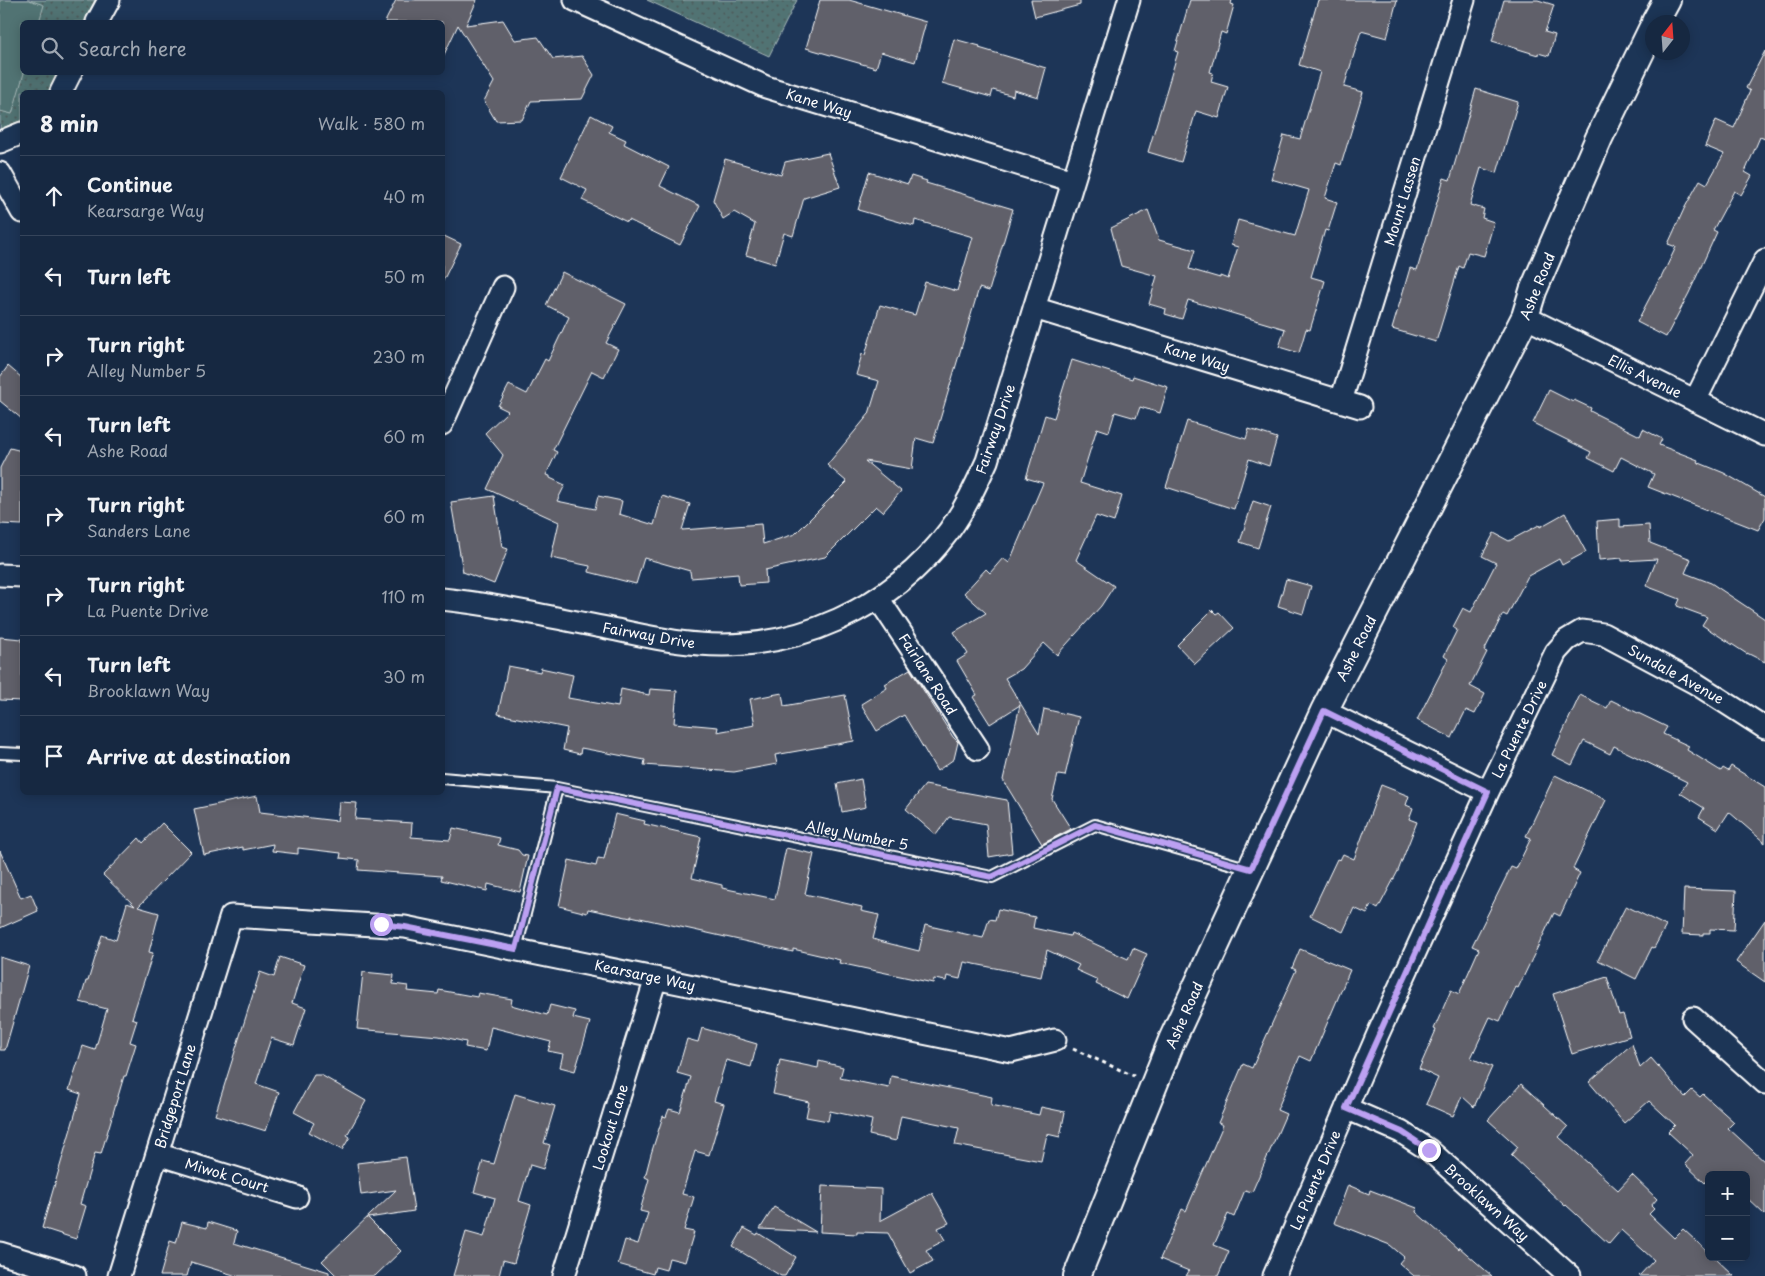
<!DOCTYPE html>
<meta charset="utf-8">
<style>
:root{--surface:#162841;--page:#23344c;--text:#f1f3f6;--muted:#9ea6b1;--line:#35445a}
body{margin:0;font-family:"Playpen Sans",sans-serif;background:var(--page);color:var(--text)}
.controls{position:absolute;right:15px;bottom:15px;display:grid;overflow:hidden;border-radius:8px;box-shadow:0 2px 12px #0003}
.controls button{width:45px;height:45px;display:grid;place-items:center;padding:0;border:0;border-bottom:1px solid var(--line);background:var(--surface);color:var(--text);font:25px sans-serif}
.compass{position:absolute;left:1645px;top:15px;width:45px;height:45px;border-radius:50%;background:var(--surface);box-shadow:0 2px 12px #0003;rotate:17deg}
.stop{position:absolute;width:15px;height:15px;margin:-11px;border:4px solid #bca0f2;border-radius:50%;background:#fff}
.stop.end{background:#bca0f2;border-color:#fff;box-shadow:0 1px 5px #0008}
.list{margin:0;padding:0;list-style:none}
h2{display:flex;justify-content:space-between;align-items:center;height:65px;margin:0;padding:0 20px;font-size:21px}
h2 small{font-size:16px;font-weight:400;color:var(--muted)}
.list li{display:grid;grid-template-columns:32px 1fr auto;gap:15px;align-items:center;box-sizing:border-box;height:80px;padding:0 20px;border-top:1px solid var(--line)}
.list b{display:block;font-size:19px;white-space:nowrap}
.list p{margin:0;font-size:16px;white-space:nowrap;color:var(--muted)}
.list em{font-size:16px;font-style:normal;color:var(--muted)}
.icon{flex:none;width:28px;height:28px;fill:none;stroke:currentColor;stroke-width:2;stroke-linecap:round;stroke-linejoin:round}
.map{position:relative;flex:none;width:1765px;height:1276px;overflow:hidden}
.search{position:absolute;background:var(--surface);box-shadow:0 2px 12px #0003;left:20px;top:20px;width:425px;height:55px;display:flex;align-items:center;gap:12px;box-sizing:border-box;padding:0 18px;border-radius:8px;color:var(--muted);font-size:19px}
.panel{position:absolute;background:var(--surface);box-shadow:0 2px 12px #0003;left:20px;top:90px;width:425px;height:705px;border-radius:8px}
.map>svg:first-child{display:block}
.green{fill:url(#green-dots);stroke:#a8b9b9}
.pitch{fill:#517373;stroke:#a8b9b9}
.building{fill:#60606a;stroke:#fff}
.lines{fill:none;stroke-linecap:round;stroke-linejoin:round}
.service-casing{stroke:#fff;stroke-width:14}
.minor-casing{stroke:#fff;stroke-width:25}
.tertiary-casing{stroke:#fff;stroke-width:30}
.path{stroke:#fff;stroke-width:3;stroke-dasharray:4 4;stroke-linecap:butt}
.service{stroke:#1d3557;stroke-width:10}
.minor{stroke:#1d3557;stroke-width:21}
.tertiary{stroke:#1d3557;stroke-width:26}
.route{stroke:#bca0f2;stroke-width:6}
.labels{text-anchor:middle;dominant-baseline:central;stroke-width:4;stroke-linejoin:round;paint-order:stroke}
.street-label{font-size:14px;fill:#fff;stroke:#1d3557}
</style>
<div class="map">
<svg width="1765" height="1276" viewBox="0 0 1765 1276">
<defs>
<pattern id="green-dots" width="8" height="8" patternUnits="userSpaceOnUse" patternTransform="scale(1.25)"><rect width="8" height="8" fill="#517373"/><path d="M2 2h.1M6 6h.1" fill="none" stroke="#4e5a5a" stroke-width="1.8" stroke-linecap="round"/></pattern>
</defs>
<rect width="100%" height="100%" fill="#1d3557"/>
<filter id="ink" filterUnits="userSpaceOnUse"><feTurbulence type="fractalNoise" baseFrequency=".02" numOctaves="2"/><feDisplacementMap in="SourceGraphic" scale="10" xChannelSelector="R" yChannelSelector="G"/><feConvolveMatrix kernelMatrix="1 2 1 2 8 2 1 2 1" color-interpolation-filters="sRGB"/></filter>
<g filter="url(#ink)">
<path class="green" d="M0,0H95L84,22H22V72L58,73L48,92H22V120L0,129Z
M647,0H797L769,56Z"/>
<path class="pitch" d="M0,0H29L44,5L39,22H22V72L24,73L12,114L0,111Z"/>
<path class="building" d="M396,0H477L466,25L503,20L515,40L538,37L553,59L582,56L594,75L582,99L531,101L522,120L496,121L484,101L494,82L458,25L442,59V22H385Z
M820,0H849L926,22L915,62L881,52L876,68L806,48Z
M1031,0H1080V5L1035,17Z
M1190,0H1232L1231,4L1234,5L1226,34L1221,32L1210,72L1213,73L1211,82L1228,87L1219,118L1196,111L1181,162L1148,152L1178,52L1175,51Z
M1318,0H1397L1387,38L1361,31L1344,87L1363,92L1341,165L1336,163L1325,198L1337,202L1328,231L1325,230L1311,277L1325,281L1310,330L1306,329L1299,353L1279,347L1285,329L1188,300L1182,319L1165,314L1166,309L1149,304L1157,276L1121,266L1111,228L1148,210L1159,240L1195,250L1189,269L1220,278V276L1228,279L1238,247L1231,245L1238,220L1295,236L1309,190L1271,179L1284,135L1300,139L1320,72L1299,65Z
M1504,0H1538L1554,5L1545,32L1555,35L1549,56L1538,53V55L1492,41Z
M954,39L980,46L979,48L1046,68L1038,97L1014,90L1013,96L993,90L991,97L942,83Z
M1765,51V139L1760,137L1745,172L1752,176L1741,195L1734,191L1713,230L1717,232L1689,293L1666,337L1637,322L1660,278H1661L1676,247L1668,244L1684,209L1700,180L1707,184L1724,154L1705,146L1716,120L1734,128L1750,91L1746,88Z
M1476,89L1518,102L1497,173L1481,168L1470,205L1484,209L1482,218L1494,222L1484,256L1468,252L1463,268L1459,266L1436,342L1392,329L1410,268L1417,270L1444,178L1450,180Z
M591,115L612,126L609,132L626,140L624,144L669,167L660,186L700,206L680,245L629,220L627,222L582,200L587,190L561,177Z
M828,153L840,187L804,198L793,236L784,233L775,264L746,255L755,224L734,212L723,219L713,200L725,159L781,175L785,162Z
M869,172L908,184L911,176L927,181L926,183L1013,209L989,291L979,288L933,443L916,438L912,469L865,461L901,491L883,512L876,506L825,557L765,570L766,583L739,585L738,574L691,578L690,571L644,558L636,584L589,572L590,566L551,558L559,522L487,489L503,455L485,433L508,411L498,406L509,385L527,394L545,359L548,361L569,317L546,305L562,272L626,304L606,343L618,349L604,377L592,371L553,450L557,452L546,475L550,476V478L565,485L557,501L595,509L598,496L622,501L619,514L654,525L662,496L690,504L682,530L761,524L763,544L795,534L847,482L827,465L869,414L879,381L856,375L862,354L865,355L880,305L915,315L925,282L957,291L973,237L915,220L914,226L858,210Z
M442,235L461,244L442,283Z
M1072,360L1132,379L1133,376L1168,387L1160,413L1140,407L1136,418L1115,412L1109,432L1097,428L1080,483L1122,496L1114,522L1096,516L1076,560L1114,586L1101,606L1057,655L1044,643L1021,669L1005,678L1039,734L1044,709L1079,717L1065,776L1058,775L1052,799L1071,829L1042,844L1003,780L1020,705L990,724L973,697L977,695L957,661L968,654L954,632L986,613L964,593L986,569L990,573L1003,558L1009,563L1043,483L1026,478L1045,415L1054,418Z
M8,366L22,378V419L0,401V377Z
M1549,390L1573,402L1574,400L1591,408L1590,411L1640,436L1643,429L1662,439L1659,445L1698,460L1697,462L1724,473L1765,497V518L1758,530L1648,487L1654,474L1621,457L1614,471L1588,458L1591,452L1533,423Z
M1187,421L1246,439L1249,429L1277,438L1269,466L1249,459L1234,509L1166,487Z
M10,448L22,451V525L0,524V468Z
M494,496L502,547L508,549L494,584L463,572L451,502Z
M1253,501L1271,507L1258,548L1240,542Z
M1565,513L1586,552L1562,565L1559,559L1528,576L1507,616L1503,614L1484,651L1487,652L1470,686L1485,694L1475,714L1466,710L1452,738L1417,720L1448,659L1444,656L1457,630L1453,627L1463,608L1471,612L1496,563L1482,556L1494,533L1509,541L1539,525L1540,527Z
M1620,519V527L1649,525L1650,543L1691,559L1685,573L1711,583L1765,619V662L1747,653V654L1702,625L1707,617L1677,606L1680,599L1646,586L1657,559L1622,561V558L1599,560L1597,521Z
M1286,579L1311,586L1303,614L1278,606Z
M1212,610L1216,614L1219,612L1234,628L1195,664L1177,645Z
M0,637L22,639V701L0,700Z
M508,666L540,672L541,668L573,675L568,698L618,707L621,689L649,695L650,689L677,691L674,723L718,727L717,732L755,725L750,699L782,693L784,706L845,695L854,741L775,755L777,764L734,772L644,765L645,760L581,748L580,754L563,750L567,728L498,714Z
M910,669L953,737L958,742L954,759L937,771L904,715L877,731L861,704L887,688L885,684Z
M1580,695L1607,708L1611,700L1667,727L1663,734L1689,746L1687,750L1721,771L1723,768L1728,771L1731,766L1765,787V843L1729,812L1718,829L1699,817L1704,808L1680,793L1687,782L1614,746L1610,754L1584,741L1572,765L1552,755Z
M1555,775L1606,800L1573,869L1580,873L1560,916L1554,913L1518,988L1516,987L1500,1021L1490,1017L1471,1058L1492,1067L1474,1107L1462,1096L1453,1116L1426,1104L1438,1078L1419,1069L1436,1030L1434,1029L1451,990L1459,994L1479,949L1472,946L1511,867L1516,869L1531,838L1526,836Z
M861,779L866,807L842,812L837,784Z
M925,785L1007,800L1012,853L989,857L986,824L949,817L936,835L906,809Z
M1381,785L1409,796L1406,805L1413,808L1409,819L1417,822L1398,871L1378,909L1371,905L1367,914L1354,908L1343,932L1310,916L1337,859L1340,860L1343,854L1354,859Z
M257,796L260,812L337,821L339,802L357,803L355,819L412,823L411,837L450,840L453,828L500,838L498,845L518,850L522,855L528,856L520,892L488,884L487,891L441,880L442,876L358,870L359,860L340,858L341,853L298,848V854L272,851L273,844L243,850V847L204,855L194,809Z
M615,814L645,821L644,824L701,837L692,878L722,885V888L775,899L786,848L814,854L805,894L862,907L861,911L879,915L873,939L879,941L919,951L925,925L983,938L989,919L995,920L998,909L1035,917L1033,928L1070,936L1071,933L1128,959L1133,948L1147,954L1127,999L1096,984L1098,980L1076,970L1079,965L1047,950L1041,977L964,962L960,979L947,976L946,981L934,979L933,983L839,963L840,960L793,949V952L631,916V918L588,909L587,913L559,906L569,860L596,866L598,858L604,859Z
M162,823L191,852L138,907L159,913L149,952L153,953L132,1018L137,1020L130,1042L136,1044L126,1076H124L101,1154L95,1153L80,1204L86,1206L76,1239L42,1228L81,1094L69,1090L83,1046L95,1050L107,1009L80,1002L86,981H88L102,935L116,940L127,903L135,906L103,875L139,838L143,843Z
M0,851L21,898L31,894L38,911L0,928Z
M1684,889L1736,891L1734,930L1710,929V933H1703V935L1682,934Z
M1626,906L1666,926L1654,948L1652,947L1636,979L1598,960Z
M1765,920V982L1736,962Z
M1300,949L1350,970L1311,1061L1300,1056L1277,1110L1286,1114L1252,1192L1245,1190L1234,1217L1228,1214L1214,1245L1229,1251L1218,1276H1186L1189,1271L1160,1259L1182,1209L1186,1211L1223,1125L1218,1123L1243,1064L1252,1068L1296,970L1292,968Z
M0,957L29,966L5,1050H0Z
M280,957L304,965L292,1003L306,1008L294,1045L271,1038L256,1084L279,1092L266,1131L215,1115L260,972L274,977Z
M363,972L394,975L393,984L408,986L407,991L438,994L439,990L477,997L478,993L512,999L511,1005L547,1015L550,1005L575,1011L573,1018L590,1022L575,1071L560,1067L563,1054L548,1051L551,1042L491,1027L486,1051L465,1047L466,1042L439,1036L357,1029Z
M1607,977L1619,1015L1623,1014L1630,1036L1572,1054L1553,994Z
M702,1028L757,1044L751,1067L726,1060L714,1101L724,1104L709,1155L695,1151L682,1194L694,1197L684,1230L694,1232L685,1262L669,1258L666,1270L655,1267L653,1274L618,1264L625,1240L638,1244L648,1213L640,1211L649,1179L645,1177L651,1154L663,1116L666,1117L669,1109L680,1112L691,1077L677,1073L687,1039L698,1042Z
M1632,1044L1640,1068L1651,1058L1685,1097L1692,1090L1700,1097L1703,1094L1734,1122L1728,1128L1765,1162V1215L1746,1197V1175H1709V1178L1705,1183L1685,1164L1693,1155L1668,1132L1675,1125L1649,1101L1624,1123L1589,1082Z
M780,1060L818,1068L819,1061L843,1067L840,1078L889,1088L891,1076L992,1097L991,1105L1039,1115L1041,1107L1065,1112L1060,1137L1047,1134L1041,1161L955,1145L959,1128L901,1116L896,1141L869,1135L872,1120L830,1111L828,1121L806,1117L809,1102L773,1094Z
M314,1075H321L366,1101L347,1135L350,1137L342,1150L309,1132L314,1123L294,1112Z
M1521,1084L1568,1127L1559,1137L1618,1190L1632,1175L1657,1199L1651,1206L1654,1209L1649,1214L1674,1238L1683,1229L1709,1253V1257H1714L1734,1276H1639L1654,1260L1621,1230L1609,1244L1566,1205L1565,1206L1511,1155L1518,1147L1488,1120Z
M515,1094L555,1106L544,1143L550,1145L543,1169L530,1165L519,1201L531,1205L514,1263L503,1260L499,1276H453L466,1232L484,1237L495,1198L474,1192L483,1161L494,1164Z
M406,1157L414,1211L368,1218L401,1251L375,1276H337L322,1261L396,1190L361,1195L357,1163Z
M1348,1185L1369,1194L1370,1190L1417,1208L1416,1212L1458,1249L1459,1247L1492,1276H1414L1399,1263L1404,1257L1390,1245L1334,1223Z
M822,1186L881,1189L880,1221L932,1193L949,1223L938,1228L945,1240L926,1250L933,1261L910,1273L888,1233L857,1232V1234L820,1232Z
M774,1207L816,1232L760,1229Z
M182,1222L207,1228L208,1222L237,1231L234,1243L329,1272V1276H237L191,1262L187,1276H160L170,1241L176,1243Z
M744,1228L757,1235L758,1233L796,1257L785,1276H781L733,1247Z"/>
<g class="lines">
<g class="service-casing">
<path id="service" d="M0,753L22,754
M442,778L557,788L992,877L1095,825L1250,869
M516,949L557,788"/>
</g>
<g class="minor-casing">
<path id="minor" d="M575,0L766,87L1073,181
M97,22L109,0
M61,92L71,72
M0,142L22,133
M0,173L22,212
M1034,308L1360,407
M1525,317L1765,435
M1341,401L1464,0
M1695,401L1765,260
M442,424L503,287
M0,575L22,576
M878,598L978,749
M442,599C501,605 559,619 617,630C644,636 671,642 699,644C795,652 892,608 949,531C965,509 976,485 987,461L1129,0
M1324,711L1488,792
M1693,1018L1765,1083
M1346,1108L1401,1132L1429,1150L1570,1276
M157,1154L297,1197
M0,1253L75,1276
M119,1276L231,916L405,927L1011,1051L1055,1040
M564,1276L656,978
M1274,1276L1378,1034L1488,792L1556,652L1567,640L1582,631L1603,634L1695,683L1765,728"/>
</g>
<g class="tertiary-casing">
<path id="tertiary" d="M1655,22L1667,0
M1077,1276L1172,1040L1324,711L1525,317L1533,291L1599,138L1652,29"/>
</g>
<path class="path" d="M1073,1049L1134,1076"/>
<use href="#service" class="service"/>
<use href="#minor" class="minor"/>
<use href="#tertiary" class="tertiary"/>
</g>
</g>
<g class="lines" filter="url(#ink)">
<path class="route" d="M381,924L405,927L516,949L557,788L992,877L1095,825L1251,869L1324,711L1488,792L1346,1108L1402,1132L1429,1150"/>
</g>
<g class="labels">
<g class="street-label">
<text transform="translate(819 103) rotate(17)">Kane Way</text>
<text transform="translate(1402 201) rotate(-73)">Mount Lassen</text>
<text transform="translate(1537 286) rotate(-68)">Ashe Road</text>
<text transform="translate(1197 357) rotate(17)">Kane Way</text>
<text transform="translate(1645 376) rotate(26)">Ellis Avenue</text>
<text transform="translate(995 429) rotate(-71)">Fairway Drive</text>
<text transform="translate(649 635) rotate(10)">Fairway Drive</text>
<text transform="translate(1356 648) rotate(-63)">Ashe Road</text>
<text transform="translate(928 674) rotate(57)">Fairlane Road</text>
<text transform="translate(1676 674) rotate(29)">Sundale Avenue</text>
<text transform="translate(1519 729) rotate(-64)">La Puente Drive</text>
<text transform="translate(857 835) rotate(11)">Alley Number 5</text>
<text transform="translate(645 975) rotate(12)">Kearsarge Way</text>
<text transform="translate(1184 1015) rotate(-66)">Ashe Road</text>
<text transform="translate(175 1096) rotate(-73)">Bridgeport Lane</text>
<text transform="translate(610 1127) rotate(-73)">Lookout Lane</text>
<text transform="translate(227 1175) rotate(17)">Miwok Court</text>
<text transform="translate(1315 1180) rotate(-67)">La Puente Drive</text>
<text transform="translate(1487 1202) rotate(42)">Brooklawn Way</text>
</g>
</g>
</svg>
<div class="controls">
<button>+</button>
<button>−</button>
</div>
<svg class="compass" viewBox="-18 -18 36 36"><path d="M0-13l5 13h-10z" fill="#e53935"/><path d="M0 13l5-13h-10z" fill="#9ea6b1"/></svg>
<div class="stop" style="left:381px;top:924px"></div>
<div class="stop end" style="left:1429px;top:1150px"></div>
<div class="search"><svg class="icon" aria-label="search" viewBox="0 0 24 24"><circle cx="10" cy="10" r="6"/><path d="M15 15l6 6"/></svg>Search here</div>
<section class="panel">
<h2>8 min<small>Walk · 580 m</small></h2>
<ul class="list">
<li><svg class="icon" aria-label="ahead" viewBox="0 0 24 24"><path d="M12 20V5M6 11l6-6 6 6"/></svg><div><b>Continue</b><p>Kearsarge Way</p></div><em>40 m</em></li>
<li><svg class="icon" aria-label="left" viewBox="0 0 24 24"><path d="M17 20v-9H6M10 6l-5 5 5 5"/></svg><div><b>Turn left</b></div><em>50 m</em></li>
<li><svg class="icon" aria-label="right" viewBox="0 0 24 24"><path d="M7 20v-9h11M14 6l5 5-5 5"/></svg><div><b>Turn right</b><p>Alley Number 5</p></div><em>230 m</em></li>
<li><svg class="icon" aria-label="left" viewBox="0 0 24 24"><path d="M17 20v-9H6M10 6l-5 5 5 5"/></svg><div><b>Turn left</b><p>Ashe Road</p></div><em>60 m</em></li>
<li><svg class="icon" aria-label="right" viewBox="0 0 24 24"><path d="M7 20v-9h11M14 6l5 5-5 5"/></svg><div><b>Turn right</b><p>Sanders Lane</p></div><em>60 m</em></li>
<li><svg class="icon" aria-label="right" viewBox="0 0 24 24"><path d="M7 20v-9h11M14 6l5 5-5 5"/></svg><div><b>Turn right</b><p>La Puente Drive</p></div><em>110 m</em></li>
<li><svg class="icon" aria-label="left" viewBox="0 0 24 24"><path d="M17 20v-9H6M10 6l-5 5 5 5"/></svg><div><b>Turn left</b><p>Brooklawn Way</p></div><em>30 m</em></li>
<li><svg class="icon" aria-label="arrive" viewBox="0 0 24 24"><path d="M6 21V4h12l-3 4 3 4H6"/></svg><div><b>Arrive at destination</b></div></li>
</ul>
</section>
</div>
